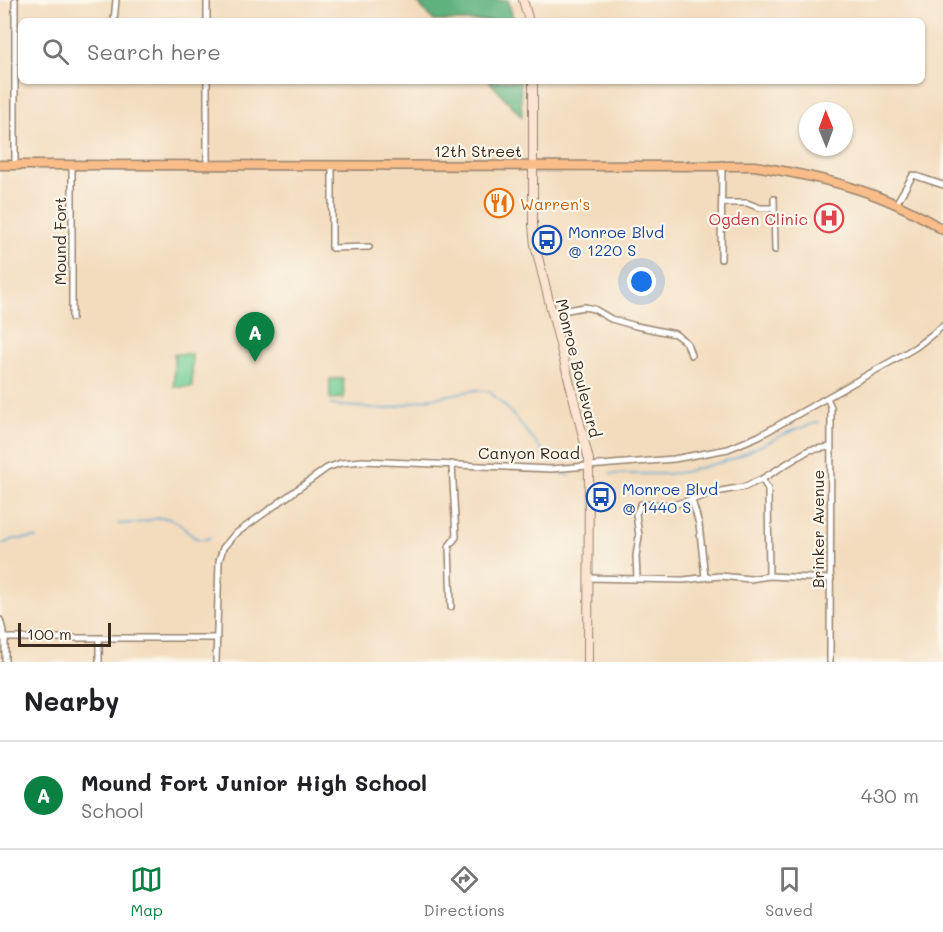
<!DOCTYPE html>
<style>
:root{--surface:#fff;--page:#f6f6f6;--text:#202124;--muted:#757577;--line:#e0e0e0;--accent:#0b8043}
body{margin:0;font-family:Mali,sans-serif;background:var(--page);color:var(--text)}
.compass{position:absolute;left:799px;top:102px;width:54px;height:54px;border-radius:50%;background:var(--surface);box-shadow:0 2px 4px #0004;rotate:359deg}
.scale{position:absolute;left:18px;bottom:15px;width:93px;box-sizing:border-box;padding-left:6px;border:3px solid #3b2a1e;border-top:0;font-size:16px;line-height:21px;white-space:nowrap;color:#3b2a1e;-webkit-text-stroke:4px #fbf7ec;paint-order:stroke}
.you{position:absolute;left:642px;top:282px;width:21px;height:21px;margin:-15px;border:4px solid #fff;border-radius:50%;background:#1a73e8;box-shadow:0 0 0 9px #1a73e833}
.badge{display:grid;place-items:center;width:39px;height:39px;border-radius:50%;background:var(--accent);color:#fff;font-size:20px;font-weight:700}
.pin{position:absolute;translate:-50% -50px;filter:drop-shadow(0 2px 3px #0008)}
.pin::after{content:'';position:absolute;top:32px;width:21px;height:18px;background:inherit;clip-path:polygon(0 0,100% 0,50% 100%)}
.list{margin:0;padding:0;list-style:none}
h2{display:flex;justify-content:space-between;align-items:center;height:78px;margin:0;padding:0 24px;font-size:26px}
h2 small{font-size:20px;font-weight:400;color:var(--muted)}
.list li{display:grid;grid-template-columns:39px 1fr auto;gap:18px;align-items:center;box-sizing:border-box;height:108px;padding:0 24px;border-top:2px solid var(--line)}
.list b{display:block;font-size:22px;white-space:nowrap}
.list p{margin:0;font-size:20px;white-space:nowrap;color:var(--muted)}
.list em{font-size:20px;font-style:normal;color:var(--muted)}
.icon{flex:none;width:33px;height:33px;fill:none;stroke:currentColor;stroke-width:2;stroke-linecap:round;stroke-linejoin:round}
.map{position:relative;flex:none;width:943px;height:662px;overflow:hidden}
.search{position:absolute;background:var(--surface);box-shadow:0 2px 4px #0004;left:18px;right:18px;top:18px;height:66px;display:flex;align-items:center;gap:15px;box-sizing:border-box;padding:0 21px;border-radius:9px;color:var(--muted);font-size:22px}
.sheet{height:186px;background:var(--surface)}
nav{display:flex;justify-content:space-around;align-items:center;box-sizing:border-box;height:84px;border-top:2px solid var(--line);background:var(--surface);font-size:16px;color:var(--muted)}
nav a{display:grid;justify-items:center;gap:3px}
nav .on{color:var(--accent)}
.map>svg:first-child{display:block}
.green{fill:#74ce95;stroke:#587c5a;stroke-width:1.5}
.forest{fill:#5fb17e;stroke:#4d6e4e;stroke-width:1.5}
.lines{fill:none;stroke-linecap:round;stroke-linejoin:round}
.stream{stroke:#57a1cf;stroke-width:1.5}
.minor-casing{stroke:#97836e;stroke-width:8}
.secondary-casing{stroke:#97836e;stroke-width:10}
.primary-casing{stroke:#97836e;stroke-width:11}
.minor{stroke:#fff;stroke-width:5}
.secondary{stroke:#fce5d0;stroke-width:8}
.primary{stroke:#f8bd89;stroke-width:8}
.labels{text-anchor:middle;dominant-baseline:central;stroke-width:4.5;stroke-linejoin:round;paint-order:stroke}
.street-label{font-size:16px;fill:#3b2a1e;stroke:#fbf7ec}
.food-label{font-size:16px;fill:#c56008;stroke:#fbf7ec;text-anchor:start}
.health-label{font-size:16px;fill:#be3a42;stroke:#fbf7ec;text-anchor:end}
.transit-label{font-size:16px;fill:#164399;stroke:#fbf7ec;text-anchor:start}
</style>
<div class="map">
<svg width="943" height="662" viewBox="0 0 943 662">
<rect width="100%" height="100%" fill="#fbf7ec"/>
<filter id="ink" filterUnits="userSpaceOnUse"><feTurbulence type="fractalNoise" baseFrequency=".0167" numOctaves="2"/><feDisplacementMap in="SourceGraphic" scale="12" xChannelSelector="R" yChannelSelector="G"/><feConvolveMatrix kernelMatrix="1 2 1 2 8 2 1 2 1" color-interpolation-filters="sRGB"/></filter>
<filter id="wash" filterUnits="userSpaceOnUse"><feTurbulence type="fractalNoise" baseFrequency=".008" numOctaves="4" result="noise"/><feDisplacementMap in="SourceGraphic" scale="24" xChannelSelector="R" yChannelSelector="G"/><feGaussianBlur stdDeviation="1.35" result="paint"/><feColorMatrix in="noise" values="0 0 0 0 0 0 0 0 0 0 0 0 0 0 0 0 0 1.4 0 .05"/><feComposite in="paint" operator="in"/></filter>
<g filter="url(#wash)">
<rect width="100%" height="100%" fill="#f3dcbd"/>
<path class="green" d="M174,354H192V387H174Z
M330,379H343L344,398L330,399Z"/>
<path class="forest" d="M415,0H508L514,21H434Z
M489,81H520L522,117Z"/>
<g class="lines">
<path class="stream" d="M330,405L387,409L422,400L476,390L489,391L507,408L551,461
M559,473L570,476
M610,474H668L684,472L733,459L791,431L819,422
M118,524C126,523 134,524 142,522C151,520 160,516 170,519C186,523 190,545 210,538
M0,545L14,539L37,538"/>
</g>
</g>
<g filter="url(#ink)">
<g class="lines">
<g class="minor-casing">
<path id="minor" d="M15,0V165
M207,0V21
M114,21L116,0
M207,81V165
M72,165V318
M332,165V248L369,247
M774,199L775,250
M722,203H747L760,208H774
M896,204L913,175L943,185
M721,259L722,164
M551,313L584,307L594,309L611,319L636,326L675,334L687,343L691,355
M827,398L831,407L830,662
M762,479L768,489L769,576
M692,500L699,524L705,577
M588,578L683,580L720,576L750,579L769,576L831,579
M637,578L636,556L639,536L636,514L641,504L673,505L721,491L744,487L762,479L809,450L831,447
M451,607L449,546L456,537L452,464
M0,620L5,638V662
M0,638H217
M99,638V662
M216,662L219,561L223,548L234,535L327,468L341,463L363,461L551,469L674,459L728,449L759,436L892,361L916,347L943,326"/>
</g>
<g class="secondary-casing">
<path id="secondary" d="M523,0L529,21
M533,81V225L535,245L589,460L588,662"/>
</g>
<g class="primary-casing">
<path id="primary" d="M0,165L754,166C822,177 884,191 943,230"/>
</g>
<use href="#minor" class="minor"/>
<use href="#secondary" class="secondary"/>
<use href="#primary" class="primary"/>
</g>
</g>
<defs>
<g id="restaurant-ring" transform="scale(1.5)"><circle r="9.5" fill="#fbf7ec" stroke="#e8710a" stroke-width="1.5"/><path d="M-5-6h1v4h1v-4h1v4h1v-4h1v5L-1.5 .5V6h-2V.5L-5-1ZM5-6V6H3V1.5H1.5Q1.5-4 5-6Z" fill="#e8710a"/></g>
<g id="hospital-ring" transform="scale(1.5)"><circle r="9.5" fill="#fbf7ec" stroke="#e0444e" stroke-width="1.5"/><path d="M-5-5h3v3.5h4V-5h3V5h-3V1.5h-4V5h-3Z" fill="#e0444e"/></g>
<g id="bus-ring" transform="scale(1.5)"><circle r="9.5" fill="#fbf7ec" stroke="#1a4fb4" stroke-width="1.5"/><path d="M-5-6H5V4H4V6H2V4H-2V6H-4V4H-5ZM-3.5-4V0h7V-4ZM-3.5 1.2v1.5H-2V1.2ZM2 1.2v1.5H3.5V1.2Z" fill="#1a4fb4"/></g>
</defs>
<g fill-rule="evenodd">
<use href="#restaurant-ring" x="499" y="203"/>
<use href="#hospital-ring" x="829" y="218"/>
<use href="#bus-ring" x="547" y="240"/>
<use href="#bus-ring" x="601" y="497"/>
</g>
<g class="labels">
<g class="street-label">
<text x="478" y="150">12th Street</text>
<text transform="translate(59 241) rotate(-90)">Mound Fort</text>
<text transform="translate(579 368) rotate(76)">Monroe Boulevard</text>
<text x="529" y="452">Canyon Road</text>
<text transform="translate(817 529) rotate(-90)">Brinker Avenue</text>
</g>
<g class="food-label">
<text x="520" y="203">Warren's</text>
</g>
<g class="health-label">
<text x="808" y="218">Ogden Clinic</text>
</g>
<g class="transit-label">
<text x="568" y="231">Monroe Blvd<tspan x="568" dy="18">@ 1220 S</tspan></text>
<text x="622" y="488">Monroe Blvd<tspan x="622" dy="18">@ 1440 S</tspan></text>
</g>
</g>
</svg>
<svg class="compass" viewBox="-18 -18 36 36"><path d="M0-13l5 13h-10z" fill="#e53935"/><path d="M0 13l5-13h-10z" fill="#757577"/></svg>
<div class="scale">100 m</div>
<div class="you"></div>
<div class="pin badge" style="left:255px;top:362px">A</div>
<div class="search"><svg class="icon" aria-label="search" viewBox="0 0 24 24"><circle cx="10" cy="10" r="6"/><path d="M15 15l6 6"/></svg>Search here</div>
</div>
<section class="sheet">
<h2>Nearby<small></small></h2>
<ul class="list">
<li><span class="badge">A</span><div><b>Mound Fort Junior High School</b><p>School</p></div><em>430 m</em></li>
</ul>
</section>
<nav>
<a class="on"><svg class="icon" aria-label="map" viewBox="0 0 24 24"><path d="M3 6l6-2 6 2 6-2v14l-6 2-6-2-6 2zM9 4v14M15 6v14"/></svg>Map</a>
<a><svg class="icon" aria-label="directions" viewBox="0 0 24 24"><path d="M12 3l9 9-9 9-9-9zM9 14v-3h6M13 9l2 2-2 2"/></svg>Directions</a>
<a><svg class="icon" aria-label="saved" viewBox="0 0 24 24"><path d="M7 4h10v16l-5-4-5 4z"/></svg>Saved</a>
</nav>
